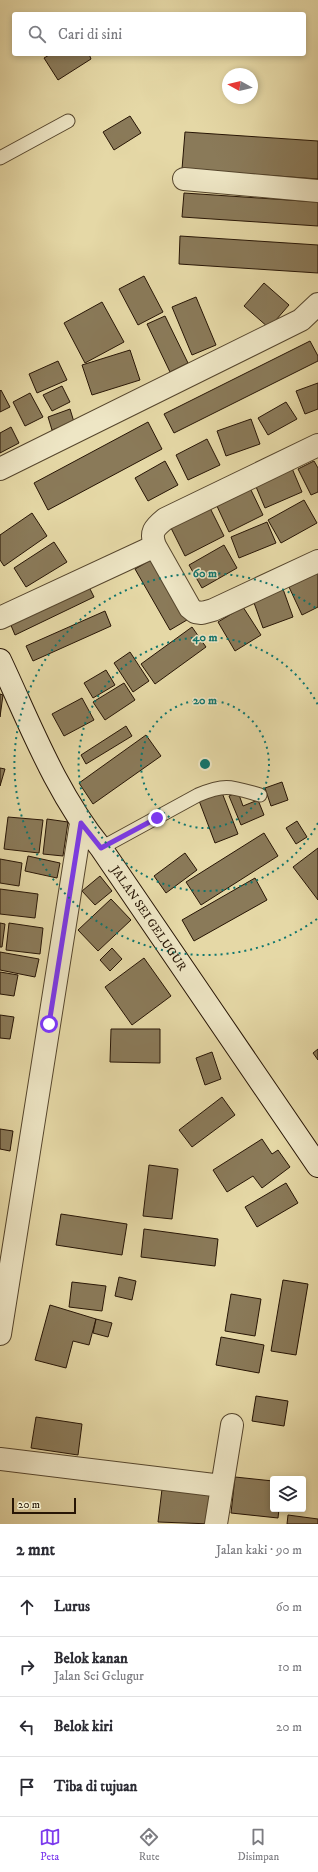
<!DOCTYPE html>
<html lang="id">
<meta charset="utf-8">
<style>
:root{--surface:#fff;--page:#f2f2f3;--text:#2b2b33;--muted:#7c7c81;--line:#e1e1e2;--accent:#7c3aed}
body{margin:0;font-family:"IM FELL DW Pica",serif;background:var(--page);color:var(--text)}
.controls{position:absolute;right:12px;bottom:12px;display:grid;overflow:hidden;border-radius:4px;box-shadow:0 2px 6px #0003}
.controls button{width:36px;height:36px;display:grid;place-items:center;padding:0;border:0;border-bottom:1px solid var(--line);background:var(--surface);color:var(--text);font:20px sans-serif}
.compass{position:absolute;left:222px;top:68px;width:36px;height:36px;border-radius:50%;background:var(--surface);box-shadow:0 2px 6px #0003;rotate:278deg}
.scale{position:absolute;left:12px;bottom:10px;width:64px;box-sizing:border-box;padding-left:4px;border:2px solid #271505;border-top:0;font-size:11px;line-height:14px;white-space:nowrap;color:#271505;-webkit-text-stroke:3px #eee6c5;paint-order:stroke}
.stop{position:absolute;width:12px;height:12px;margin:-9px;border:3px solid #7c3aed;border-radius:50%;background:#fff}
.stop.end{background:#7c3aed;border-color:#fff;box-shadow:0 1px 4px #0008}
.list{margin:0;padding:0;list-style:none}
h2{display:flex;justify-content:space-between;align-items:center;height:52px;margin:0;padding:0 16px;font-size:17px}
h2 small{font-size:13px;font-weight:400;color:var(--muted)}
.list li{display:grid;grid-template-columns:26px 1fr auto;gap:12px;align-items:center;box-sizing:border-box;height:60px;padding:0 16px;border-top:1px solid var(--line)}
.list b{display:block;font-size:15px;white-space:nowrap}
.list p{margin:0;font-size:13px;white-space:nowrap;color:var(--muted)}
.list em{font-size:13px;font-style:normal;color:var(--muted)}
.icon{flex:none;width:22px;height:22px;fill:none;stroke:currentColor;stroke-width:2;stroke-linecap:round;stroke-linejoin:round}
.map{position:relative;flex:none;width:318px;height:1524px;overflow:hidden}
.search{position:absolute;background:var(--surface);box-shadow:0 2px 6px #0003;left:12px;right:12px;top:12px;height:44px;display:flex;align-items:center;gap:10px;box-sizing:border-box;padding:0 14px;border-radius:4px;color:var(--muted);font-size:15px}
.sheet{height:292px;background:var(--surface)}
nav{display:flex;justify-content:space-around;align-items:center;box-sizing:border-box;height:56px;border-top:1px solid var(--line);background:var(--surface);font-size:11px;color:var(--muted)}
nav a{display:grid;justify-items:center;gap:2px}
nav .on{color:var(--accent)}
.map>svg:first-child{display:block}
.building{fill:#8a7a59;stroke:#271505}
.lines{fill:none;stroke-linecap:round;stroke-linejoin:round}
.service-casing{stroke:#56462d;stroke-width:15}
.minor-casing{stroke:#56462d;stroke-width:24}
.secondary-casing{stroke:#271505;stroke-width:24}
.service{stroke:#eee6c5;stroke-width:13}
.minor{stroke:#eee6c5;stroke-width:22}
.secondary{stroke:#eee6c5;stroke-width:22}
.route{stroke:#7c3aed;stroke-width:5}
.ring{fill:none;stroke:#0f766e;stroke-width:2;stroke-dasharray:2 4}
.labels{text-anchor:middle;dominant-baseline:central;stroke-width:3;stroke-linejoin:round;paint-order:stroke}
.street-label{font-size:12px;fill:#271505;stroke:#eee6c5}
.centre{fill:#0f766e;stroke:#eee6c5;stroke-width:2}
.ring-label{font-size:12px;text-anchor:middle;font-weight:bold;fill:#0f766e;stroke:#eee6c5;stroke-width:3;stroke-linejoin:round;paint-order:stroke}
</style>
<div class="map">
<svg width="318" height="1524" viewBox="0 0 318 1524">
<rect width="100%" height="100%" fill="#e5d8a6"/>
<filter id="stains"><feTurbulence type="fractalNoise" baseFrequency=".005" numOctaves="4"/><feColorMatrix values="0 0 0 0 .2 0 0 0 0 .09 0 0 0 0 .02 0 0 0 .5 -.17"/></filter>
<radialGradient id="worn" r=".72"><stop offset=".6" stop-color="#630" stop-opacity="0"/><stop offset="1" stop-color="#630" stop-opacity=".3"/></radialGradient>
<path class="building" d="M51,54H89L91,59L58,80L44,58Z
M130,116L141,133L114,150L103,132Z
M185,132L318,141V179L182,169Z
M184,193L318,202V226L182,217Z
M180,236L318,245V273L179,264Z
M144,276L163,312L138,325L119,289Z
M264,283L289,305L269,328L244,306Z
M196,297L216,345L192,355L172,307Z
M102,302L124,342L85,363L64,323Z
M165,316L188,363L170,372L147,324Z
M310,341L318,356V361L174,433L164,414Z
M130,350L140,380L92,395L82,365Z
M58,361L67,380L37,393L29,374Z
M318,383V409L305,414L296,391Z
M62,386L70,402L52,411L43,395Z
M1,390L10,407L0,412V391Z
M30,393L43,417L25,426L13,402Z
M286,402L297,419L268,435L258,418Z
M70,409L74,422L52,430L48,417Z
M251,419L260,444L226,456L217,431Z
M148,422L162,449L48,510L34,483Z
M11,427L19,443L0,453V433Z
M207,439L220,465L188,480L176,455Z
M165,461L178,485L148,501L135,478Z
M314,461L318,468V492L311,495L298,469Z
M291,466L302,492L265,508L254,482Z
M250,488L263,515L229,532L216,504Z
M304,500L317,523L281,543L268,520Z
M210,508L224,536L185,556L171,528Z
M32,513L47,536L4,566L0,560V535Z
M267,522L276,543L239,558L231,537Z
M54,542L67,562L26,587L14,568Z
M224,545L237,568L202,588L189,565Z
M158,556L192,617L170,630L135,569Z
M318,572V607L302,615L289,587Z
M88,585L94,597L15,635L10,623Z
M283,589L293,617L263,628L253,600Z
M243,607L261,635L235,651L218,622Z
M105,611L111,626L33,661L26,646Z
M192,627L206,647L155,684L141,664Z
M130,652L149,681L133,692L114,663Z
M106,670L115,685L93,698L84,683Z
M124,683L135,700L105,720L93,702Z
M0,694L3,695L0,717Z
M82,698L94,720L64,736L52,714Z
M126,726L132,736L86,764L81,755Z
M146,735L161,756L93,804L79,783Z
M0,768L5,769L0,786Z
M282,782L288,800L271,806L265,788Z
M221,790L238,834L215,843L198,798Z
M238,792L243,806L258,800L264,815L241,825L229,796Z
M8,817L43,820L39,853L4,849Z
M47,819L68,822L63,856L43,854Z
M297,821L307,837L296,844L286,828Z
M264,833L278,856L201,905L186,882Z
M318,848V900L293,867Z
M185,853L197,870L166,893L154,876Z
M28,856L60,863L57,878L25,871Z
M0,859L22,863L19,886L0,883Z
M100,876L112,891L95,905L82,891Z
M255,878L267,900L194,941L182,920Z
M0,889L38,894L35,918L0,914Z
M111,899L131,920L98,951L78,930Z
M0,923L5,924L2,947H0Z
M9,923L43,928L40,954L6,950Z
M112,948L122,959L110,971L100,960Z
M0,952L39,959L35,977L0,970Z
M144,958L171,996L132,1025L105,987Z
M0,972L18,975L14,996L0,994Z
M0,1015L14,1017L10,1039L0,1038Z
M111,1029H160V1063L110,1062Z
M318,1049V1060L313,1053Z
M212,1052L221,1079L205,1085L196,1058Z
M222,1097L235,1115L192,1147L179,1130Z
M0,1129L13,1131L10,1151L0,1149Z
M262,1139L272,1154L278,1150L290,1167L262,1188L253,1176L227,1192L213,1170Z
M149,1165L178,1169L172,1219L143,1216Z
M286,1183L298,1203L257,1227L245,1207Z
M61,1214L127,1224L122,1255L56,1245Z
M144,1229L218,1239L215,1266L141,1257Z
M119,1277L136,1281L132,1300L115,1296Z
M283,1280L308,1284L296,1355L271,1351Z
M72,1282L106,1286L102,1311L69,1307Z
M231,1294L261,1299L255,1336L225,1331Z
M50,1305L96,1319L89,1345L73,1341L66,1368L35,1360Z
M96,1319L112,1323L108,1337L93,1333Z
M221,1337L264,1345L259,1373L216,1365Z
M256,1396L288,1401L284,1426L252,1421Z
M36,1417L82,1424L78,1455L31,1448Z
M235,1477L273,1481V1509H279L278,1518L231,1513Z
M163,1481L216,1488L212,1524L158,1522Z
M288,1515L318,1519V1524H287Z"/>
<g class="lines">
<g class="service-casing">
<path id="service" d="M0,158L68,121
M101,848L198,795C226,783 232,787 260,795"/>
</g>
<g class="minor-casing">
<path id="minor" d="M184,179L318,191
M318,445L165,519C154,528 150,532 155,546L190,608L195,612L202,613L213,610L318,561
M0,469L301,320L318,304
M0,618L155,546
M0,1334L81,823
M0,1459L222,1486
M216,1524L232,1425"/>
</g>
<g class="secondary-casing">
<g id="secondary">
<path id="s1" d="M0,660C30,724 56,793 101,848L318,1166"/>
</g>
</g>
<use href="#service" class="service"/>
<use href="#minor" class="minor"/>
<use href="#secondary" class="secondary"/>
</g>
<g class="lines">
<path class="route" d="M49,1024L81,823L101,848L157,818"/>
</g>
<g class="ring">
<circle cx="205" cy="764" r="64"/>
<path d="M318 823A127 127 0 1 1 318 705"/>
<path d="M317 919A191 191 0 1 1 317 609"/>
</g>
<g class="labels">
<g class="street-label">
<text stroke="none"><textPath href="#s1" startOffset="299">JALAN SEI GELUGUR</textPath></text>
</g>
</g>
<circle cx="205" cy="764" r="6" class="centre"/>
<g class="ring-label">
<text x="205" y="577">60 m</text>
<text x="205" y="641">40 m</text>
<text x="205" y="704">20 m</text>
</g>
<rect width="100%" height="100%" filter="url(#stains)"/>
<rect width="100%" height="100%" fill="url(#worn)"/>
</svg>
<div class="controls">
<button><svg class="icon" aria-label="layers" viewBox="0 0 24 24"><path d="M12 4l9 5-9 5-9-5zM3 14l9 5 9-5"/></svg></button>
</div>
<svg class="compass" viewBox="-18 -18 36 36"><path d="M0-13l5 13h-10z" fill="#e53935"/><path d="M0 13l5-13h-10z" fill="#7c7c81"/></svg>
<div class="scale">20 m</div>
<div class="stop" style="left:49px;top:1024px"></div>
<div class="stop end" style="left:157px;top:818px"></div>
<div class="search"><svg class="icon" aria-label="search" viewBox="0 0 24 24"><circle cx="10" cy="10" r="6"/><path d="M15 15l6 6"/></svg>Cari di sini</div>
</div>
<section class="sheet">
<h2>2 mnt<small>Jalan kaki · 90 m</small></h2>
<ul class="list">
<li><svg class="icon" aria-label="ahead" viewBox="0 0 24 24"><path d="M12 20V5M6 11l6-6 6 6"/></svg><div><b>Lurus</b></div><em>60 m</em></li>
<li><svg class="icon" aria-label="right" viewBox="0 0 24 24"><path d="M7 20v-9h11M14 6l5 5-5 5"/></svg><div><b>Belok kanan</b><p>Jalan Sei Gelugur</p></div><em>10 m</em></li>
<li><svg class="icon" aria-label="left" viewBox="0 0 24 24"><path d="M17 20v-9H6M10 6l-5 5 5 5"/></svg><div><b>Belok kiri</b></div><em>20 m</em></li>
<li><svg class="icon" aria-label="arrive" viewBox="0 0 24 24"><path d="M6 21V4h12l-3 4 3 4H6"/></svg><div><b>Tiba di tujuan</b></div></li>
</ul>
</section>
<nav>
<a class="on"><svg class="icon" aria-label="map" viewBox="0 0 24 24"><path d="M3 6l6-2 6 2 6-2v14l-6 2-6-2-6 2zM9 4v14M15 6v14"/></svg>Peta</a>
<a><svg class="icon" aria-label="directions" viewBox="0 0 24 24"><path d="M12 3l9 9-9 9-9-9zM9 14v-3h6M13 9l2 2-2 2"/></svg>Rute</a>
<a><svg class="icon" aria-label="saved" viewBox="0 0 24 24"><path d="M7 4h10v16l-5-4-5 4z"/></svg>Disimpan</a>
</nav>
